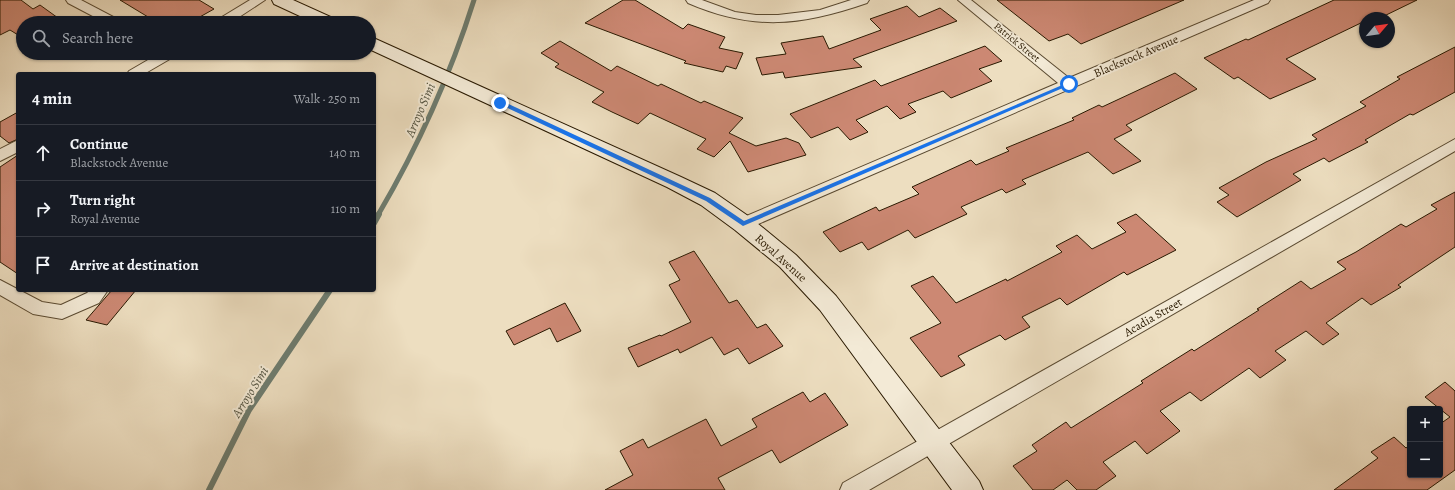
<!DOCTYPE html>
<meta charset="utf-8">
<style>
:root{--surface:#171b24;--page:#20242c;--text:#f1f3f6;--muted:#9ea1a6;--line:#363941}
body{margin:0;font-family:Alegreya,serif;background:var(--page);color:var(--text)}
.controls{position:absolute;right:12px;bottom:12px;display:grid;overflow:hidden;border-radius:4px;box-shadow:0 1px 3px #0004}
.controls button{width:36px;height:36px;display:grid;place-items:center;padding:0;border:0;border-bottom:1px solid var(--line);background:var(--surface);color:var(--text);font:20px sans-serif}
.compass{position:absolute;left:1359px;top:12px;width:36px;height:36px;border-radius:50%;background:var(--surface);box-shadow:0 1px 3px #0004;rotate:61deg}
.stop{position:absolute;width:12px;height:12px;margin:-9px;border:3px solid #1a73e8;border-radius:50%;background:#fff}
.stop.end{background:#1a73e8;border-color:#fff;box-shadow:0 1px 4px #0008}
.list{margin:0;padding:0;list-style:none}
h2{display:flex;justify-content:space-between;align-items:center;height:52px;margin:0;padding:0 16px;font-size:17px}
h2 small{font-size:13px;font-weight:400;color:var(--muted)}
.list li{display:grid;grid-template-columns:26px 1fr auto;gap:12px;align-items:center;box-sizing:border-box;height:56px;padding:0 16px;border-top:1px solid var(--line)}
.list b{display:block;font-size:15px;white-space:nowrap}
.list p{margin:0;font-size:13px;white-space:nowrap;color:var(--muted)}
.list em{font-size:13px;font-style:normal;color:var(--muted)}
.icon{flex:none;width:22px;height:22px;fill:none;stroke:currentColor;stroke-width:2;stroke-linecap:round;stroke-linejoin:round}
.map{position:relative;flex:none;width:1455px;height:490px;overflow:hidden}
.search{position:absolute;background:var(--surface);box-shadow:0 1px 3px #0004;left:16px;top:16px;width:360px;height:44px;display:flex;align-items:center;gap:10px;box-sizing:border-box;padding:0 14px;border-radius:22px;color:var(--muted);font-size:15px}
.panel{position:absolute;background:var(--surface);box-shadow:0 1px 3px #0004;left:16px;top:72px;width:360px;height:220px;border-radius:4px}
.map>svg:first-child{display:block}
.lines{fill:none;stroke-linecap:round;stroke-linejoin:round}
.stream-far1{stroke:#6d7b6e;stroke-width:5}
.stream{stroke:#6d7b6e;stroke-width:6}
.building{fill:#cc8873;stroke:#291901}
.minor-casing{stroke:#5a4a31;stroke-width:2}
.secondary-casing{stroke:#291901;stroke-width:2}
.minor{fill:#f3ead6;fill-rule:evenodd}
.secondary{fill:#f3ead6;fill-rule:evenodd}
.route{fill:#1a73e8}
.labels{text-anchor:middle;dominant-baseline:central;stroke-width:4;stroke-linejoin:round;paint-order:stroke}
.far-street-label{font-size:10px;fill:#291901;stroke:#f3ead6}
.street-label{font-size:12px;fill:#291901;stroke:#f3ead6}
.water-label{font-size:13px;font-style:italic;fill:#515240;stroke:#f3ead6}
</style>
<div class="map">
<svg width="1455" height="490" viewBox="0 0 1455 490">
<rect width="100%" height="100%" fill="#eddec0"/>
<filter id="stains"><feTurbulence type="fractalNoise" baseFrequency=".005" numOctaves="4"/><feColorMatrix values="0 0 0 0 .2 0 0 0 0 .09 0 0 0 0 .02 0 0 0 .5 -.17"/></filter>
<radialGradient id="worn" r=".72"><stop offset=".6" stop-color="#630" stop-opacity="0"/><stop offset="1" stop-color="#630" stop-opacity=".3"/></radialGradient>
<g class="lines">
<path class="stream-far1" d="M378,215C418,147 450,76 474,0"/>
<path class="stream" d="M374,223L379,214
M209,490L249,410L330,290"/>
</g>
<path class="building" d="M0,0H21L33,9L40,5L65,23H23V38L10,30L0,35Z
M120,0H199L214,9L189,23H158Z
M623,0H635L683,29L688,24L725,37L719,48L743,53L736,69L726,66L723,72L684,63L686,61L585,23Z
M997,0H1184L1081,44L1068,34L1049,41Z
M1334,0H1417L1380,18H1365V21L1286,59L1316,79L1270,99L1238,77L1234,79L1204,58L1246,39L1248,40Z
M907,6L919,17L940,8L957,21L853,59L862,67L785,78L783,72L762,75L756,58L786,54L781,43L823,36L829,49L881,30L870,19Z
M560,41L611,71L617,66L658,86L661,84L701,103L704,101L743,118L729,133L756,146L786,138L799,143L806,155L748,172L730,141L714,157L697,149L706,139L650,113L638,124L612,112L592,102L604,92L555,67L559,64L541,53Z
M985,46L1002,61L979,69L992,81L951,98L943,91L908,104L916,112L900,119L887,106L856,120L868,132L850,140L838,127L811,138L790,114L875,80L881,86Z
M1455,47V92L1413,115L1410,114L1365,140L1368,142L1329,162L1324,158L1293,174L1301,180L1237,217L1217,202L1229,195L1219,188L1266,162L1317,139L1312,135L1366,106L1360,102L1400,79L1397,77Z
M1175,73L1197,89L1126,125L1132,130L1114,139L1141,161L1113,174L1088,152L1022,180L1026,184L1006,193L1002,189L961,207L967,214L915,238L908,230L868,250L862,242L840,252L823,232L876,207L879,211L919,194L912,187L971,160L976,165L1009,151L1006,148L1074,120L1072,118L1099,105L1102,107Z
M18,112V139L9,143L0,136V122Z
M18,155V274L0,262V167Z
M1455,192V247L1398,285L1401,287L1371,305L1362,298L1326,323L1339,334L1323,345L1306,331L1275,351L1286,360L1260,378L1249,368L1201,401L1190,392L1160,411L1180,431L1147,454L1135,441L1103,462L1116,476L1096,490H1077L1067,480L1053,490H1033L1013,466L1037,451L1032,445L1066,422L1071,428L1143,383L1141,381L1192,349L1194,351L1259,310L1257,309L1301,281L1311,289L1346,269L1337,262L1356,252L1401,224L1406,227L1437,209L1431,205Z
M1136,214L1176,250L1127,275L1124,272L1067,305L1060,298L1022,317L1030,327L1005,340L1000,335L958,356L965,365L941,377L910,338L941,323L911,286L933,276L956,303L1006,279L1007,281L1062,252L1056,246L1077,235L1092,249L1126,232L1117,223Z
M694,251L729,303L737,300L757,328L766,324L783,346L749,364L738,348L724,355L712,337L680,353L678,349L638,367L628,348L660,335L661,336L691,322L669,285L680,280L669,262Z
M112,290H136L107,325L86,320Z
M565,303L581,331L557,342L550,328L514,345L506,331Z
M1445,382L1455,391V470L1427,490H1334L1378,458L1371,452L1394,437L1406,448L1410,445V475H1440V424L1450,417L1425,397Z
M803,392L810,402L825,393L848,425L780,463L772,450L718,478L725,490H605L633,475L620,451L643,439L648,448L706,419L721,446L757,427L752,419Z"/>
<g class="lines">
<g class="minor-casing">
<path id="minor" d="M66,0H81L119,20L121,23H106L68,3Z
M250,0H265L230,23H215L217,20Z
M686,0H702L735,12L756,15H778L820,10L851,0H869L867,3C801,26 753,31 688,3Z
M958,0H971L1069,78L1254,0H1270L1268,3L749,228L743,230L737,228L735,224L737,220L1058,83Z
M160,53H176L175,56L144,74H127L129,71Z
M1455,139V151L869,490H840L843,483Z
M18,140V152L0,161V149Z
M0,280L42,302L61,305L87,293L90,290H108L99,303L62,319L33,314L0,295Z"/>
</g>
<g class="secondary-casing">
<path id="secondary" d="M272,0H293L335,19L338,23H315L274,4Z
M369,36L681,177L715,193L751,218L796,255L836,296L979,481L983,490H952L820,310L780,267L735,230L701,205L667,187L369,49Z"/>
</g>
<use href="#minor" class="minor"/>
<use href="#secondary" class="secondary"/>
</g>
<path class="route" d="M1067,83L1072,84L743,226L706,201L497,103L502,101L710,198L744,221Z"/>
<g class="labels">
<g class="far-street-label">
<text transform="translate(1017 42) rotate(39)">Patrick Street</text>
</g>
<g class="street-label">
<text transform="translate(1136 56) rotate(-23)">Blackstock Avenue</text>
<text transform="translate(781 258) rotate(42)">Royal Avenue</text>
<text transform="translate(1153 317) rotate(-30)">Acadia Street</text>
</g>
<g class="water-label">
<text transform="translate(420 110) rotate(-67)">Arroyo Simi</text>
<text transform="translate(250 392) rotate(-58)">Arroyo Simi</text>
</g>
</g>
<rect width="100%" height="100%" filter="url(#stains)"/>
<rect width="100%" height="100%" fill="url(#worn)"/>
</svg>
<div class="controls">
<button>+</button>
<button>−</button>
</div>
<svg class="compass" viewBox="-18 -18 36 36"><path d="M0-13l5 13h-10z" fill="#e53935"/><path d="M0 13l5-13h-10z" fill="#9ea1a6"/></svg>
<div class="stop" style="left:1069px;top:84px"></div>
<div class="stop end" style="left:500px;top:103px"></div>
<div class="search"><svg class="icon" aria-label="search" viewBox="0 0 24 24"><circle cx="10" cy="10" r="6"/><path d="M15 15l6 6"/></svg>Search here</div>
<section class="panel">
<h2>4 min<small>Walk · 250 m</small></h2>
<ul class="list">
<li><svg class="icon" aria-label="ahead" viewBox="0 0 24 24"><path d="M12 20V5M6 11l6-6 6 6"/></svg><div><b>Continue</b><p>Blackstock Avenue</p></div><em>140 m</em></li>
<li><svg class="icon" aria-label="right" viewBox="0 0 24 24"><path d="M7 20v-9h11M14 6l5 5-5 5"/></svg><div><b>Turn right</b><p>Royal Avenue</p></div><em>110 m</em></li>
<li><svg class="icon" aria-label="arrive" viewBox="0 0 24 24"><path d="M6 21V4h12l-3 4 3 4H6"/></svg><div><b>Arrive at destination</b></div></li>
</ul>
</section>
</div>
